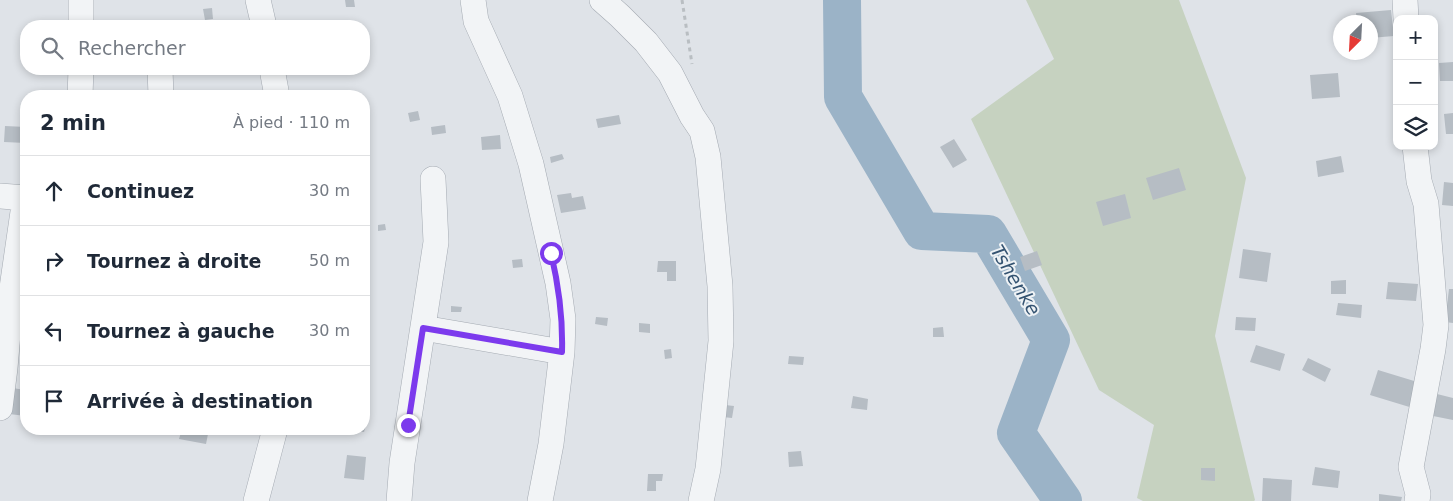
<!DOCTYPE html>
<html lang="fr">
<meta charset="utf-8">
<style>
:root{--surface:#fff;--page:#f2f2f3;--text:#1f2937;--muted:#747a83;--line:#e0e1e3}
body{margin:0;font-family:"DejaVu Sans",sans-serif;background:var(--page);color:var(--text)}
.controls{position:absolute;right:15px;top:15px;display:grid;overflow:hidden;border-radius:10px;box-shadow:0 2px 8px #0003}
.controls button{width:45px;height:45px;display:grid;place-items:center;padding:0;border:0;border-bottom:1px solid var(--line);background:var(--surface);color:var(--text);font:25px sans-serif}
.compass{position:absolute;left:1333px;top:15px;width:45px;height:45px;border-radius:50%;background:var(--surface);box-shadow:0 2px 8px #0003;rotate:204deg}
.stop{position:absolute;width:15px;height:15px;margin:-11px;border:4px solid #7c3aed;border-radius:50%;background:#fff}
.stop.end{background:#7c3aed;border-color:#fff;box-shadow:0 1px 5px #0008}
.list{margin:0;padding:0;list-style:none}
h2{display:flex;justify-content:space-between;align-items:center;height:65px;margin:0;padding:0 20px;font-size:21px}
h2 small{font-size:16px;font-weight:400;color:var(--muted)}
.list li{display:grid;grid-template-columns:32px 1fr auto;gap:15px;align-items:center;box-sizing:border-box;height:70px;padding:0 20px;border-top:1px solid var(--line)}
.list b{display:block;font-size:19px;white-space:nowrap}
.list em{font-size:16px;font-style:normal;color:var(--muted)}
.icon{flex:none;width:28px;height:28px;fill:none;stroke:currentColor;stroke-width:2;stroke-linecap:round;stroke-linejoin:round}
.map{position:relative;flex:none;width:1453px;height:501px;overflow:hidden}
.search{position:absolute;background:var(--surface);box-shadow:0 2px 8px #0003;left:20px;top:20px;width:350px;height:55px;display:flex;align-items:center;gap:12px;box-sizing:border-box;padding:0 18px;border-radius:20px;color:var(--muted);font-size:19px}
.panel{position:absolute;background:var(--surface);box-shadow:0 2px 8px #0003;left:20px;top:90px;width:350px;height:345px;border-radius:20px}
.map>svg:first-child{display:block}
.green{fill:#c6d2c0}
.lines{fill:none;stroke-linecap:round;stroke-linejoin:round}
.river{stroke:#9bb3c7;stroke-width:38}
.building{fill:#b6bdc4}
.minor-casing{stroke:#a4aab2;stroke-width:26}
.path{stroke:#b9bec2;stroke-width:3;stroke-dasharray:4 4;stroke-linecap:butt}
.minor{stroke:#f2f4f6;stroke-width:25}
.route{stroke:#7c3aed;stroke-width:6}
.labels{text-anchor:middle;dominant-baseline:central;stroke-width:4;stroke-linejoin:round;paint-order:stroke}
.water-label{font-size:19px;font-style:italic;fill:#345371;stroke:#eef2f5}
</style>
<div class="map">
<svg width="1453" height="501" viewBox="0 0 1453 501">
<rect width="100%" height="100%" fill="#dfe3e8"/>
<path class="green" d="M1026,0H1179L1246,178L1215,336L1255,500L1254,501H1143L1137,498L1154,425L1099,390L971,119L1054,59Z"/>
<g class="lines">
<path class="river" d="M842,0L843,97L922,231L988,234L1051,340L1016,433L1063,501"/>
</g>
<path class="building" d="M345,0H354L355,7H346Z
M212,8L213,19L205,20L203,9Z
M1391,10L1394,36L1370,38V22H1357L1356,13Z
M1453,62V81H1440L1439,63Z
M1338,73L1340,97L1312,99L1310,75Z
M141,91H151L152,96H141Z
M418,111L420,120L410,122L408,113Z
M1453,113V134H1446L1444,114Z
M619,115L621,124L598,128L596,119Z
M445,125L446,133L432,135L431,127Z
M5,126L26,127V143L4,142Z
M500,135L501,149L482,150L481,137Z
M954,139L967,160L953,168L940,147Z
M562,154L564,159L551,163L550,157Z
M1341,156L1344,172L1318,177L1316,161Z
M1179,168L1186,190L1153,200L1146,178Z
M1444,182L1453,183V206L1442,205Z
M571,193L572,198L583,196L586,209L561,213L557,195Z
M1125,194L1131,218L1103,226L1096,202Z
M385,224L386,230L378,231V225Z
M1243,249L1271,253L1267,282L1239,278Z
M1037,251L1042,265L1025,271L1020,257Z
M522,259L523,267L513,268L512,260Z
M658,261H676V281H667V272H657Z
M1346,280V294H1331V281Z
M1388,282L1418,284L1416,301L1386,299Z
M1449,289H1453V323L1445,322Z
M1338,303L1362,305L1361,318L1336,315Z
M451,306L462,307L461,312H451Z
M596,317L608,318L607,326L595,324Z
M1236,317L1256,318L1255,331L1235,330Z
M639,323L650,324V333L639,332Z
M943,327L944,337H933V328Z
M1256,345L1285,354L1280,371L1250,362Z
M671,349L672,358L665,359L664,350Z
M789,356L804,357L803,365L788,364Z
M1308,358L1331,369L1325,382L1302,370Z
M1378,370L1424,384L1416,409L1370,395Z
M12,388L26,390V416L9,414Z
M1437,394L1453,398V420L1433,416Z
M853,396L868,399L867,410L851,408Z
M725,405L734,406L732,418L723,417Z
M364,420L367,421L364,432L355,431L356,429H364Z
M182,429H209L206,444L179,439Z
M801,451L803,466L789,467L788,452Z
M347,455L366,457L364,480L344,478Z
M1315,467L1340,471L1338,488L1312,485Z
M1201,468H1215V481L1201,480Z
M648,474H663L662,481H656V491H647Z
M1263,478L1292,480L1291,501H1262Z
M1379,494L1402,497L1401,501H1379Z"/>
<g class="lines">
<g class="minor-casing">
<path id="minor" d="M81,0V26
M258,0L264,26
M473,0L476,21L510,96L531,164L558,283L563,319L562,352L551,444L540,501
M602,0L620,16L646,42L670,73L692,116L702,131L708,157L720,286L721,341L708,469L701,501
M1405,0L1406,19
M160,69L161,96
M272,69L277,96
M80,96L81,69
M1415,146L1419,181L1426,204L1436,325L1433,349L1411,467L1418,494L1417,501
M0,196L26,198
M423,328L562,352
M0,408L5,368L12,288L25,198
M256,501L275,429
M399,501L402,463L436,242L433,179"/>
</g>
<path class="path" d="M682,0L692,64"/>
<use href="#minor" class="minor"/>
</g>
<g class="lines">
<path class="route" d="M408,425L423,328L562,352C563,317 559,287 551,253"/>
</g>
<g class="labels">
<g class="water-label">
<text transform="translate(1016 280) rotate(59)">Tshenke</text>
</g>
</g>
</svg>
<div class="controls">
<button>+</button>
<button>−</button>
<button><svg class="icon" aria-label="layers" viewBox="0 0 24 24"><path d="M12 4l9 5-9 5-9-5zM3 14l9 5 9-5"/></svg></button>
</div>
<svg class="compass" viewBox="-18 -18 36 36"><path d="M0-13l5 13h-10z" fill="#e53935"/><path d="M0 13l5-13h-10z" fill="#747a83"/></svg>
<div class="stop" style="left:551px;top:253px"></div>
<div class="stop end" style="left:408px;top:425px"></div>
<div class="search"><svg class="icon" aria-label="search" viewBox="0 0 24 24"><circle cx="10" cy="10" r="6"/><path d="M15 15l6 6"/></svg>Rechercher</div>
<section class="panel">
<h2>2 min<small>À pied · 110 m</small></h2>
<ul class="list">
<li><svg class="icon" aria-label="ahead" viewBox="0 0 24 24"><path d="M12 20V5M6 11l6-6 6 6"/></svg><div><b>Continuez</b></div><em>30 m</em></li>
<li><svg class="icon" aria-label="right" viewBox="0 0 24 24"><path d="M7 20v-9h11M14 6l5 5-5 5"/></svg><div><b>Tournez à droite</b></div><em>50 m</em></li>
<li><svg class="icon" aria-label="left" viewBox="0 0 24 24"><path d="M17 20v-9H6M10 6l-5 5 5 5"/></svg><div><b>Tournez à gauche</b></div><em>30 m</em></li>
<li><svg class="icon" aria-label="arrive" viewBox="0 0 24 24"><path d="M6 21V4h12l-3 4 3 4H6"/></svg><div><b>Arrivée à destination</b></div></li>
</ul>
</section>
</div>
